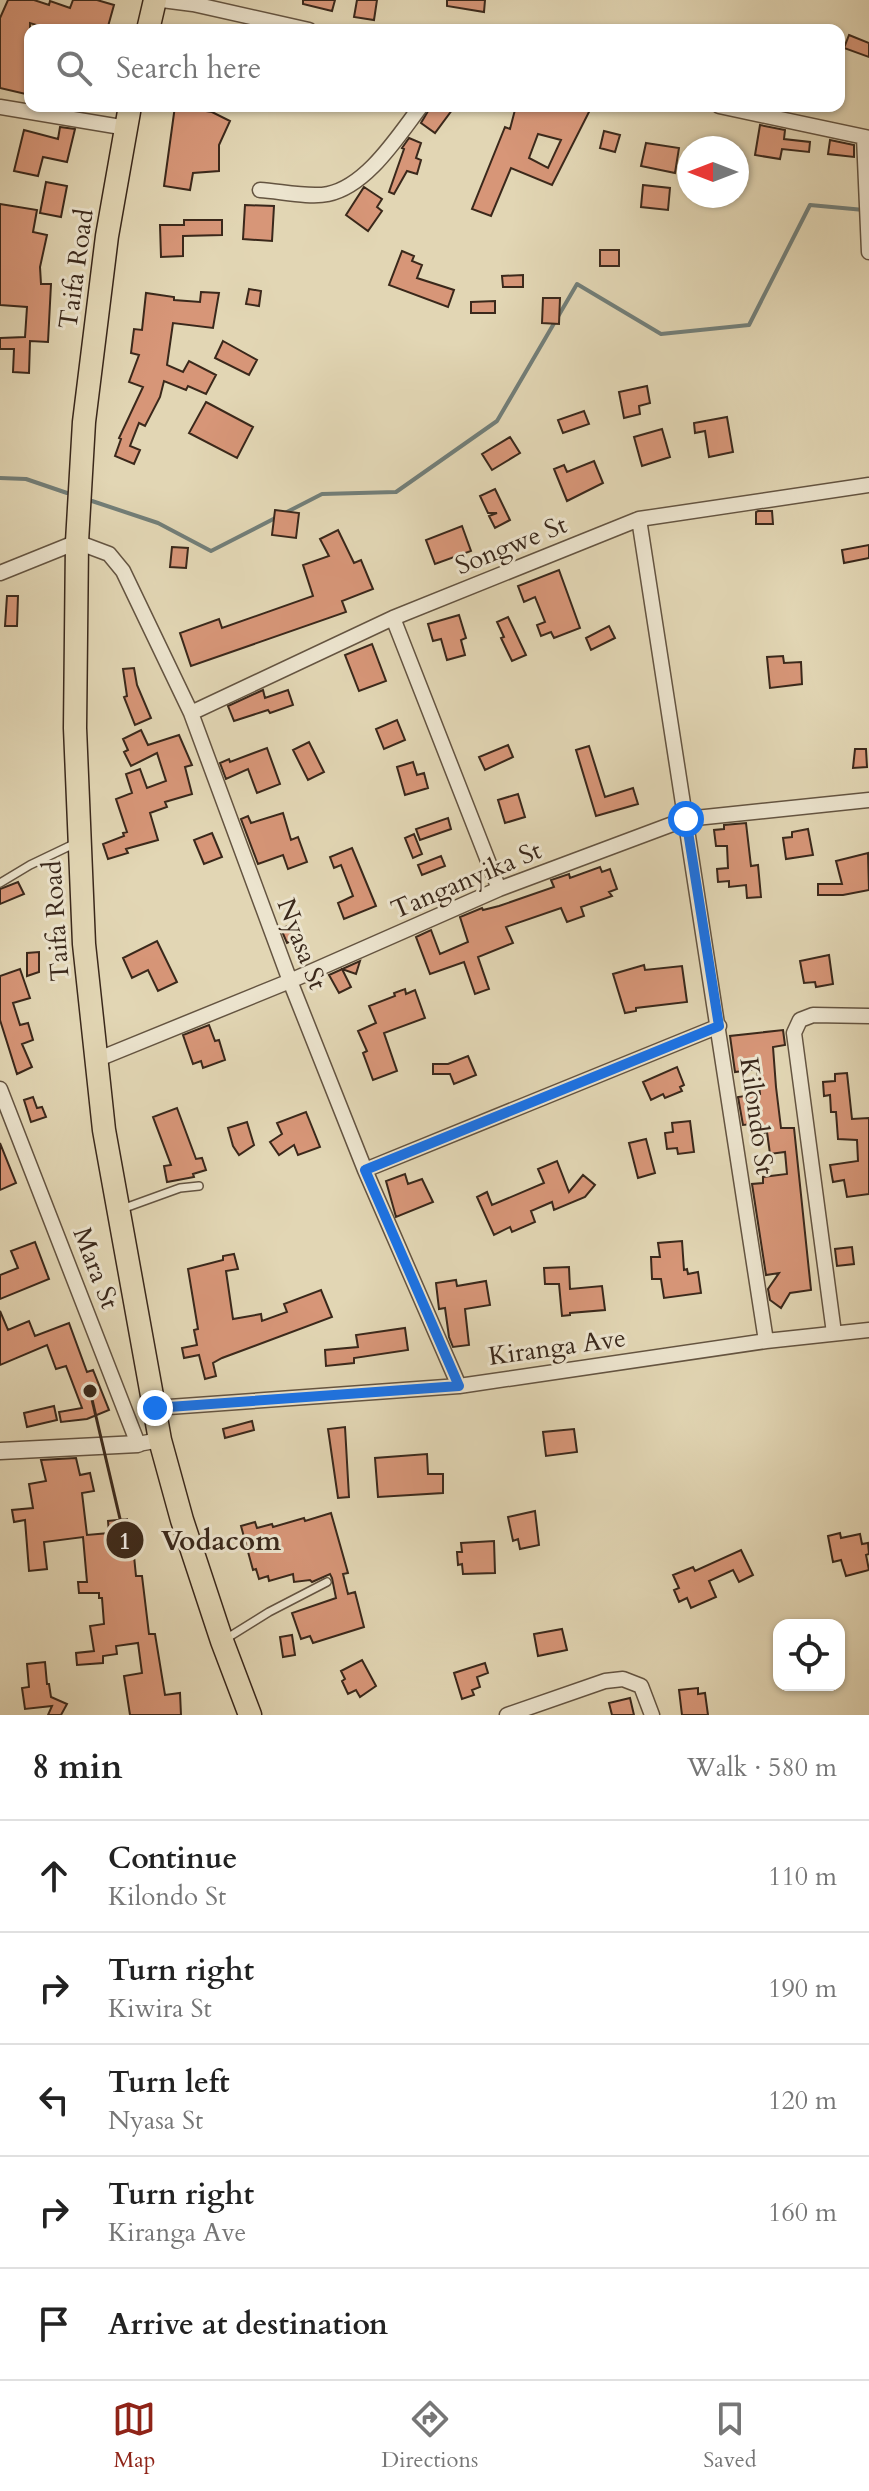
<!DOCTYPE html>
<meta charset="utf-8">
<style>
:root{--surface:#fff;--page:#f6f6f6;--text:#222;--muted:#767676;--line:#e0e0e0;--accent:#8f2418}
body{margin:0;font-family:Cardo,serif;background:var(--page);color:var(--text)}
.controls{position:absolute;right:24px;bottom:24px;display:grid;overflow:hidden;border-radius:16px;box-shadow:0 2px 6px #0004}
.controls button{width:72px;height:72px;display:grid;place-items:center;padding:0;border:0;border-bottom:2px solid var(--line);background:var(--surface);color:var(--text);font:40px sans-serif}
.compass{position:absolute;left:677px;top:136px;width:72px;height:72px;border-radius:50%;background:var(--surface);box-shadow:0 2px 6px #0004;rotate:270deg}
.stop{position:absolute;width:24px;height:24px;margin:-18px;border:6px solid #1a73e8;border-radius:50%;background:#fff}
.stop.end{background:#1a73e8;border-color:#fff;box-shadow:0 2px 8px #0008}
.list{margin:0;padding:0;list-style:none}
h2{display:flex;justify-content:space-between;align-items:center;height:104px;margin:0;padding:0 32px;font-size:34px}
h2 small{font-size:26px;font-weight:400;color:var(--muted)}
.list li{display:grid;grid-template-columns:52px 1fr auto;gap:24px;align-items:center;box-sizing:border-box;height:112px;padding:0 32px;border-top:2px solid var(--line)}
.list b{display:block;font-size:30px;white-space:nowrap}
.list p{margin:0;font-size:26px;white-space:nowrap;color:var(--muted)}
.list em{font-size:26px;font-style:normal;color:var(--muted)}
.icon{flex:none;width:44px;height:44px;fill:none;stroke:currentColor;stroke-width:2;stroke-linecap:round;stroke-linejoin:round}
.map{position:relative;flex:none;width:869px;height:1715px;overflow:hidden}
.search{position:absolute;background:var(--surface);box-shadow:0 2px 6px #0004;left:24px;right:24px;top:24px;height:88px;display:flex;align-items:center;gap:20px;box-sizing:border-box;padding:0 28px;border-radius:16px;color:var(--muted);font-size:30px}
.sheet{height:664px;background:var(--surface)}
nav{display:flex;justify-content:space-around;align-items:center;box-sizing:border-box;height:112px;border-top:2px solid var(--line);background:var(--surface);font-size:22px;color:var(--muted)}
nav a{display:grid;justify-items:center;gap:4px}
nav .on{color:var(--accent)}
.map>svg:first-child{display:block}
.lines{fill:none;stroke-linecap:round;stroke-linejoin:round}
.stream{stroke:#727e78;stroke-width:4}
.building{fill:#d79678;stroke:#3a281b;stroke-width:2;fill-rule:evenodd}
.service-casing{stroke:#645441;stroke-width:10}
.minor-casing{stroke:#645441;stroke-width:17}
.tertiary-casing{stroke:#645441;stroke-width:19}
.trunk-casing{stroke:#3a281b;stroke-width:25}
.service{stroke:#ece4ce;stroke-width:7}
.minor{stroke:#ece4ce;stroke-width:14}
.tertiary{stroke:#ece4ce;stroke-width:16}
.trunk{stroke:#e2d6b4;stroke-width:22}
.route{stroke:#1a73e8;stroke-width:10}
.labels{text-anchor:middle;dominant-baseline:central;stroke-width:6;stroke-linejoin:round;paint-order:stroke}
.street-label{font-size:26px;fill:#3a281b;stroke:#ece4ce}
.leader{fill:none;stroke:#3a281b;stroke-width:3}
.callout-dot{fill:#3a281b;stroke:#ece4ce;stroke-width:3}
.mark-label{font-size:24px;text-anchor:middle;font-weight:bold;fill:#fff}
.callout-label{font-size:28px;text-anchor:middle;font-weight:bold;fill:#3a281b;stroke:#ece4ce;stroke-width:6;stroke-linejoin:round;paint-order:stroke}
</style>
<div class="map">
<svg width="869" height="1715" viewBox="0 0 869 1715">
<rect width="100%" height="100%" fill="#e2d6b4"/>
<filter id="stains"><feTurbulence type="fractalNoise" baseFrequency=".0025" numOctaves="4"/><feColorMatrix values="0 0 0 0 .2 0 0 0 0 .09 0 0 0 0 .02 0 0 0 .5 -.17"/></filter>
<radialGradient id="worn" r=".72"><stop offset=".6" stop-color="#630" stop-opacity="0"/><stop offset="1" stop-color="#630" stop-opacity=".3"/></radialGradient>
<g class="lines">
<path class="stream" d="M0,478L26,479L67,493
M92,501L158,523L211,551L322,494L396,492L497,421L577,284L661,334L749,325L810,205L864,210"/>
</g>
<path class="building" d="M8,0H34L49,5L50,1L70,8L73,0H97L114,5L107,30H53L30,23V95L0,88V18Z
M303,0H335L332,11L303,4Z
M357,0H377L374,20L354,17Z
M447,0H485L484,12L447,6Z
M849,35L869,43V57L844,48Z
M175,106L212,112L230,121L219,145V171L193,173L190,190L164,186Z
M431,106H455L435,133L421,123Z
M516,106H592L552,185L511,168L491,216L472,209L505,127L510,129ZM538,134L561,140L548,168L529,158Z
M760,125L785,130L784,139L810,142L809,152L782,149L780,159L755,155Z
M60,127L75,129L67,162L43,157L38,176L14,171L24,130L58,139Z
M604,131L620,135L615,152L600,148Z
M409,138L421,143L416,158L421,160L417,174L407,171L394,194L389,192L404,149L402,148Z
M830,140L854,145V157L828,154Z
M646,143L679,148L675,173L641,166Z
M46,182L67,186L61,217L40,213Z
M643,185L670,188L668,210L641,207Z
M364,187L382,199L377,207L382,211L368,231L346,215Z
M0,204L37,210L33,232L47,235L40,267L41,284H51L48,342L30,341L29,373L13,372L14,349H0V338L25,337L27,307L0,305Z
M245,205L274,206L272,241L243,239Z
M184,220H222V235L183,236V256L161,257L160,225H184Z
M600,250H619V266H600Z
M402,251L414,256L412,261L422,265L417,278L454,290L448,307L389,285Z
M523,275V287H503L502,276Z
M249,289L261,291L259,306L246,304Z
M201,292L219,293L213,328L173,323L167,365L183,372L189,361L216,375L206,394L188,386L186,390L164,381L160,397L145,426L139,423L130,446L140,450L134,464L115,456L121,439L119,438L143,387L129,382L139,355L131,353L134,329L142,330L146,293L174,297V300L200,302Z
M543,298H560L559,324L542,323Z
M495,301V313H471V302Z
M223,341L257,360L249,375L215,358Z
M647,386L650,403L639,406L640,414L624,418L619,392Z
M206,402L253,427L237,458L189,433Z
M584,411L589,424L563,433L558,420Z
M727,417L733,452L709,457L705,431L695,433L694,423Z
M662,429L670,457L642,466L634,437Z
M510,437L520,453L492,470L482,454Z
M594,461L603,483L567,501L554,469L564,465L567,472Z
M495,489L510,520L495,528L489,516L497,513H488L480,496Z
M275,510L299,513L296,538L272,535Z
M758,511H772L773,524H756V512Z
M462,526L471,551L435,564L426,540Z
M338,530L354,563L361,560L373,589L342,601L346,612L191,666L180,633L219,619L222,628L313,596L303,565L329,556L320,539Z
M869,545V558L844,563L842,550Z
M172,547L188,548L186,568L170,567Z
M559,570L580,628L554,638L551,632L541,636L537,625L545,622L535,597L524,602L518,586Z
M7,596H18L17,626H5Z
M459,615L466,638L461,640L465,655L447,660L441,639L433,641L428,624Z
M508,617L526,655L512,661L501,638L504,637L497,622Z
M609,626L615,638L591,650L586,638Z
M372,644L386,681L359,691L345,655Z
M783,656L784,663L801,662L802,684L770,688L767,657Z
M134,668L137,685L151,718L135,725L124,697L127,696L123,669Z
M263,690L265,698L288,690L293,705L270,713L268,710L234,721L228,706Z
M397,720L405,740L384,749L376,729Z
M141,730L148,745L179,735L192,765L185,767L192,794L165,802L167,807L150,813L158,840L126,849L128,853L108,859L103,844L124,836L123,833L127,832L116,799L132,793L126,774L140,769L147,788L166,781L157,753L131,766L124,752L128,750L123,739Z
M309,742L324,772L308,780L293,750Z
M508,745L513,757L485,770L479,757Z
M589,746L605,797L633,788L638,804L596,816L576,750Z
M267,748L280,784L257,793L248,769L226,779L220,763L229,759L230,762Z
M855,749H866L867,767L853,768Z
M413,762L417,775L424,773L428,788L405,795L397,767Z
M518,794L525,817L505,823L498,800Z
M283,813L291,840L298,837L307,862L288,869L283,855L258,864L241,819L248,816L251,823Z
M448,818L451,829L420,840L416,829Z
M746,823L751,866L758,865L761,897L747,898L746,885L729,887V881L718,882L717,869L728,868L727,846H716L714,830L724,829V825Z
M808,829L813,855L786,859L783,838L792,837V832Z
M212,833L222,857L204,864L194,840Z
M414,834L422,854L413,858L405,838Z
M352,848L376,906L344,919L338,903L353,896L341,865L334,868L330,857Z
M868,853L869,890L843,895H818V884H842L836,861Z
M441,856L445,866L422,875L418,865Z
M600,867L602,872L610,869L617,889L609,892L612,896L581,907L584,916L567,922L561,908L506,927L513,943L478,957L489,989L475,994L464,962L430,974L416,937L431,930L440,954L468,942L460,917L482,908L483,910L499,906L554,887L551,880L569,874L570,878Z
M18,882L24,894L0,904V889Z
M296,922L302,936L287,943L281,929Z
M157,941L177,982L158,991L148,970L132,978L123,958Z
M39,952V972L27,976V953Z
M829,955L833,984L816,987L815,982L804,983L800,961Z
M360,961L356,974L342,969L351,987L339,993L329,975Z
M644,965L645,970L682,966L687,1002L636,1008V1011L625,1013L613,974Z
M20,969L30,998L13,1003L20,1025L28,1023L33,1040L22,1044L32,1067L17,1074L0,1020V976Z
M405,989L406,994L415,990L425,1018L384,1033L397,1071L373,1080L363,1053L367,1051L358,1031L376,1023L369,1006L395,996L394,993Z
M209,1025L215,1041L219,1040L225,1060L203,1068L201,1061L193,1064L183,1035Z
M783,1030L785,1045L773,1047L776,1087L781,1128H794L811,1290L790,1293L781,1308L770,1300L768,1289L779,1273L766,1275L752,1184L763,1183V1177L787,1174L785,1152L770,1154L767,1132L763,1133L762,1123L743,1125L738,1097L760,1094L757,1069L735,1072L730,1036Z
M468,1056L476,1075L454,1084L450,1074H433V1064H448Z
M677,1067L684,1085L680,1087L682,1091L665,1098L663,1094L651,1100L643,1082Z
M847,1073L852,1119L869,1118V1194L847,1197L844,1180L833,1182L830,1165L858,1161L857,1140L838,1139L836,1112H831L830,1095L824,1096L823,1082L835,1081V1074Z
M33,1097L37,1108L42,1107L46,1117L31,1122L24,1100Z
M177,1108L196,1159L202,1158L206,1170L193,1174L194,1177L167,1182L164,1166L171,1165L153,1117Z
M306,1112L320,1147L298,1155L294,1145L279,1155L270,1142L282,1134L277,1123Z
M690,1121L694,1152L678,1154L677,1148L667,1149L665,1133L673,1132L672,1123Z
M247,1122L254,1145L239,1155L233,1146L228,1128Z
M646,1139L655,1173L638,1178L629,1143Z
M0,1143L16,1183L0,1190Z
M557,1161L569,1192L583,1175L595,1185L585,1197L554,1210L552,1202L531,1211L535,1222L512,1232L510,1227L494,1235L477,1197L487,1192L492,1205L544,1183L538,1169Z
M405,1174L408,1184L422,1179L433,1202L396,1217L386,1181Z
M682,1241L684,1270L687,1269L688,1274L698,1272L701,1293L664,1298L661,1279H652L651,1257H660L658,1243Z
M35,1242L49,1279L0,1299V1275L18,1268L11,1251Z
M852,1247L854,1264L837,1266L835,1249Z
M234,1254L238,1269L226,1271L233,1319L261,1314L262,1321L287,1312L284,1304L321,1290L332,1317L222,1358L213,1363L216,1376L205,1379L199,1355L184,1358L182,1348L197,1345L194,1330L198,1329L188,1269L223,1260V1256Z
M569,1267L570,1289L602,1286L605,1310L570,1313V1315L562,1316L559,1284H545L544,1268Z
M456,1280L457,1286L486,1281L490,1305L465,1309L469,1345L453,1347L449,1337L445,1308L439,1309L436,1283Z
M0,1311L8,1330L29,1321L35,1336L69,1323L87,1372L93,1370L109,1410L87,1419L61,1422L59,1412L82,1408L66,1366L56,1369L47,1345L0,1365Z
M405,1328L408,1350L354,1358V1363L326,1366L325,1350L358,1347L356,1335Z
M54,1406L57,1420L27,1427L24,1413Z
M252,1421L254,1430L225,1438L223,1429Z
M345,1427L349,1497L338,1498L328,1429Z
M574,1429L577,1452L546,1456L543,1432Z
M427,1454L428,1474H443V1493L378,1497L375,1458Z
M76,1458L80,1475L90,1473L94,1491L82,1493L87,1535L109,1533L108,1521L127,1519L128,1556H134L136,1576H142L149,1634H155L165,1695L180,1693L181,1715H130L124,1676L142,1673L138,1643L116,1646L117,1654L103,1656V1663L77,1665L76,1653L94,1651L90,1626L104,1624L102,1598H99V1593H79L78,1582H87L83,1537L44,1542L47,1569L29,1571L25,1520L14,1522L12,1510L33,1508L29,1484L46,1481L41,1460Z
M535,1511L539,1545L520,1549L518,1539L513,1541L508,1517Z
M331,1513L348,1573L343,1574L348,1594L355,1592L364,1627L313,1643L310,1636L301,1639L292,1613L336,1598L332,1578L330,1574L312,1582L310,1580L294,1582L293,1574L269,1581L268,1576L259,1579L256,1569L253,1570L241,1526L255,1522L257,1528L272,1524L273,1527L304,1518L305,1521Z
M840,1533L841,1538L860,1534L862,1544L868,1543L869,1554L866,1555L869,1570L846,1576L841,1560L833,1562L828,1536Z
M494,1541L495,1573L463,1574L462,1564L458,1565L457,1552H462L461,1543Z
M741,1550L753,1575L739,1582L733,1570L709,1581L716,1597L691,1608L687,1598L679,1602L674,1590L679,1588L673,1575L693,1567L695,1571Z
M562,1629L567,1650L538,1656L534,1634Z
M292,1635L295,1655L283,1657L280,1637Z
M362,1660L376,1686L360,1697L356,1690L348,1694L342,1681L345,1679L341,1671Z
M45,1662L47,1684H49L51,1697L67,1704L61,1715H48L52,1706L25,1709L22,1688L29,1687L27,1664Z
M485,1663L488,1673L477,1677L480,1687L472,1690L474,1695L462,1699L454,1673Z
M698,1688V1694L705,1693L708,1715H682L679,1690Z
M630,1698L634,1715H612L609,1703Z"/>
<g class="lines">
<g class="service-casing">
<path id="service" d="M0,883L30,865L76,843
M122,1209L180,1188L199,1186
M224,1640L269,1612L327,1582"/>
</g>
<g class="minor-casing">
<path id="minor" d="M162,0L193,4L309,30
M719,106L869,138
M0,107L127,128
M864,137L869,252
M260,190C279,191 309,198 328,194C367,186 398,136 421,106
M639,519L766,1341
M0,573L77,542L109,554L123,571L191,713L290,981L365,1170L459,1386
M393,618L499,889
M191,713L393,618L639,519L869,485
M96,1060L290,981L499,889L686,819L869,800
M0,1089L138,1444L149,1442
M365,1170L719,1026
M834,1333L794,1033L800,1020L813,1015L869,1016
M155,1408L459,1386L766,1341L869,1330
M507,1715L605,1681L623,1679L641,1686L652,1715"/>
</g>
<g class="tertiary-casing">
<path id="tertiary" d="M0,1451L138,1444"/>
</g>
<g class="trunk-casing">
<path id="trunk" d="M148,30L155,0
M130,106L107,236L84,422L77,542L75,728L84,944L104,1130L160,1440L182,1520L222,1641L250,1715"/>
</g>
<use href="#service" class="service"/>
<use href="#minor" class="minor"/>
<use href="#tertiary" class="tertiary"/>
<use href="#trunk" class="trunk"/>
</g>
<g class="lines">
<path class="route" d="M155,1408L459,1386L365,1170L719,1026L686,819"/>
</g>
<g class="labels">
<g class="street-label">
<text transform="translate(76 269) rotate(-82)">Taifa Road</text>
<text transform="translate(511 545) rotate(-22)">Songwe St</text>
<text transform="translate(466 880) rotate(-23)">Tanganyika St</text>
<text transform="translate(56 921) rotate(-94)">Taifa Road</text>
<text transform="translate(302 944) rotate(69)">Nyasa St</text>
<text transform="translate(757 1116) rotate(82)">Kilondo St</text>
<text transform="translate(96 1268) rotate(69)">Mara St</text>
<text transform="translate(557 1347) rotate(-8)">Kiranga Ave</text>
</g>
</g>
<path class="leader" d="M90 1391L125 1540"/>
<g class="callout-dot">
<circle cx="90" cy="1391" r="8"/>
<circle cx="125" cy="1540" r="20"/>
</g>
<g class="mark-label">
<text x="125" y="1549">1</text>
</g>
<g class="callout-label">
<text x="221" y="1550">Vodacom</text>
</g>
<rect width="100%" height="100%" filter="url(#stains)"/>
<rect width="100%" height="100%" fill="url(#worn)"/>
</svg>
<div class="controls">
<button><svg class="icon" aria-label="locate" viewBox="0 0 24 24"><circle cx="12" cy="12" r="6"/><path d="M12 2v4M12 18v4M2 12h4M18 12h4"/></svg></button>
</div>
<svg class="compass" viewBox="-18 -18 36 36"><path d="M0-13l5 13h-10z" fill="#e53935"/><path d="M0 13l5-13h-10z" fill="#767676"/></svg>
<div class="stop" style="left:686px;top:819px"></div>
<div class="stop end" style="left:155px;top:1408px"></div>
<div class="search"><svg class="icon" aria-label="search" viewBox="0 0 24 24"><circle cx="10" cy="10" r="6"/><path d="M15 15l6 6"/></svg>Search here</div>
</div>
<section class="sheet">
<h2>8 min<small>Walk · 580 m</small></h2>
<ul class="list">
<li><svg class="icon" aria-label="ahead" viewBox="0 0 24 24"><path d="M12 20V5M6 11l6-6 6 6"/></svg><div><b>Continue</b><p>Kilondo St</p></div><em>110 m</em></li>
<li><svg class="icon" aria-label="right" viewBox="0 0 24 24"><path d="M7 20v-9h11M14 6l5 5-5 5"/></svg><div><b>Turn right</b><p>Kiwira St</p></div><em>190 m</em></li>
<li><svg class="icon" aria-label="left" viewBox="0 0 24 24"><path d="M17 20v-9H6M10 6l-5 5 5 5"/></svg><div><b>Turn left</b><p>Nyasa St</p></div><em>120 m</em></li>
<li><svg class="icon" aria-label="right" viewBox="0 0 24 24"><path d="M7 20v-9h11M14 6l5 5-5 5"/></svg><div><b>Turn right</b><p>Kiranga Ave</p></div><em>160 m</em></li>
<li><svg class="icon" aria-label="arrive" viewBox="0 0 24 24"><path d="M6 21V4h12l-3 4 3 4H6"/></svg><div><b>Arrive at destination</b></div></li>
</ul>
</section>
<nav>
<a class="on"><svg class="icon" aria-label="map" viewBox="0 0 24 24"><path d="M3 6l6-2 6 2 6-2v14l-6 2-6-2-6 2zM9 4v14M15 6v14"/></svg>Map</a>
<a><svg class="icon" aria-label="directions" viewBox="0 0 24 24"><path d="M12 3l9 9-9 9-9-9zM9 14v-3h6M13 9l2 2-2 2"/></svg>Directions</a>
<a><svg class="icon" aria-label="saved" viewBox="0 0 24 24"><path d="M7 4h10v16l-5-4-5 4z"/></svg>Saved</a>
</nav>
